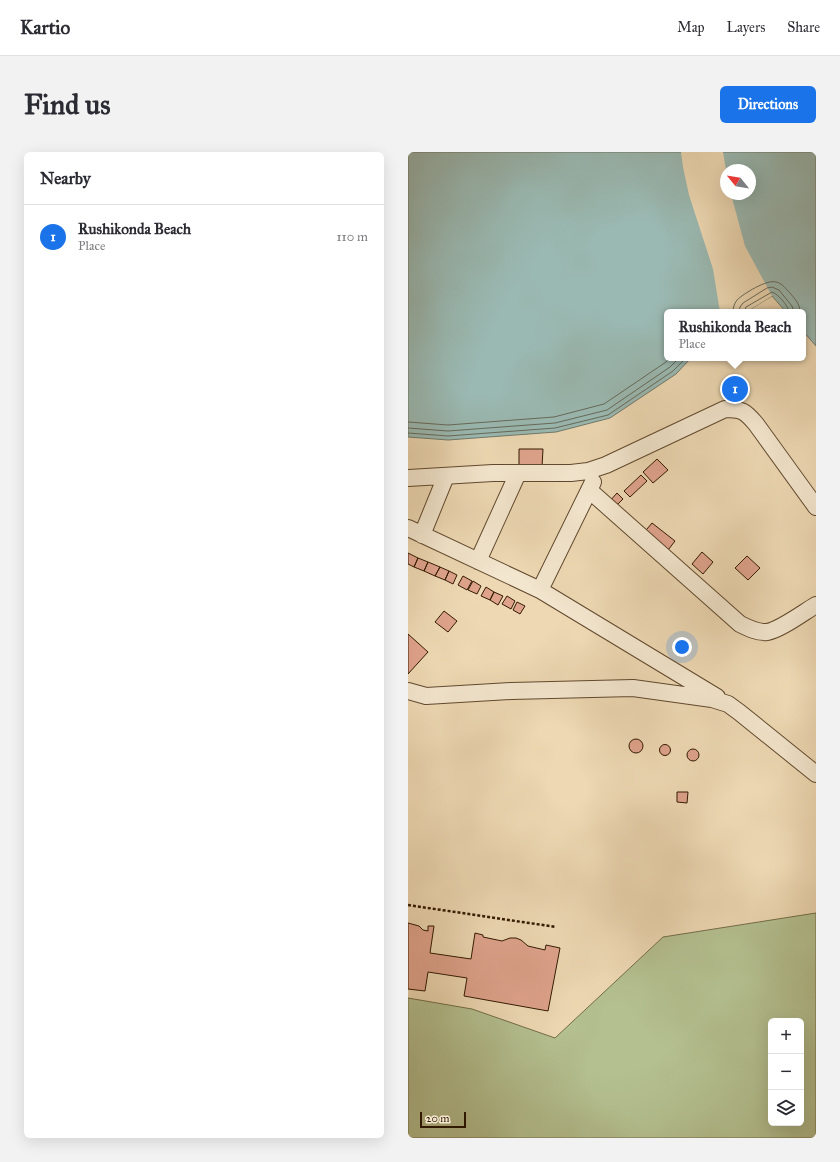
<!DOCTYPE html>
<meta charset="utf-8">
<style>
:root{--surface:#fff;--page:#f2f2f3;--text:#2b2b33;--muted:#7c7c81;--line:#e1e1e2;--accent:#1a73e8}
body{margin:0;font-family:"IM FELL Great Primer",serif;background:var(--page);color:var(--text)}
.controls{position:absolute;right:12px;bottom:12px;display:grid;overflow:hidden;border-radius:6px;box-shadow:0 4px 16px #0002}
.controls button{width:36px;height:36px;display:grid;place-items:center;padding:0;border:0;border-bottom:1px solid var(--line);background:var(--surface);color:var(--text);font:20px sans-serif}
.compass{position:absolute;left:312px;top:12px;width:36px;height:36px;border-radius:50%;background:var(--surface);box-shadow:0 4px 16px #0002;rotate:300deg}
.scale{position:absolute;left:12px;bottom:10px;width:46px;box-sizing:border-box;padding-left:4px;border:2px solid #321901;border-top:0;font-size:11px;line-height:14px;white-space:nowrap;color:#321901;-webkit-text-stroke:3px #f3e6ce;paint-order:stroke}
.you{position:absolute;left:274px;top:495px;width:14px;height:14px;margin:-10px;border:3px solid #fff;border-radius:50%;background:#1a73e8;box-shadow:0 0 0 6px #1a73e833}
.badge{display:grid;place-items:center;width:26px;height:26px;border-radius:50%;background:var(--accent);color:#fff;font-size:13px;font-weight:700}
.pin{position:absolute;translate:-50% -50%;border:2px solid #fff;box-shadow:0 1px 4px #0006}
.popup{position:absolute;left:256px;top:157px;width:142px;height:52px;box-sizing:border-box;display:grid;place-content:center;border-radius:6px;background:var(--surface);filter:drop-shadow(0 1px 3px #0005);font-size:13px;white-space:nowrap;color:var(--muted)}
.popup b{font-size:15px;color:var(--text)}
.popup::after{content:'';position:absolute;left:50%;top:100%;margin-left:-8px;border:8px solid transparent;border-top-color:var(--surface)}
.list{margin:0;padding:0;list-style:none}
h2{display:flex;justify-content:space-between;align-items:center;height:52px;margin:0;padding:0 16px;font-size:17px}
h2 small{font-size:13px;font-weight:400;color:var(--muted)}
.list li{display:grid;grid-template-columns:26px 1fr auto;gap:12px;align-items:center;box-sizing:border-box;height:64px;padding:0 16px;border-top:1px solid var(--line)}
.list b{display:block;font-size:15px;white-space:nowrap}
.list p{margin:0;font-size:13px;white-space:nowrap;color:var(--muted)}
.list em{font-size:13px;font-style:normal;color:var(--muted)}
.icon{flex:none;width:22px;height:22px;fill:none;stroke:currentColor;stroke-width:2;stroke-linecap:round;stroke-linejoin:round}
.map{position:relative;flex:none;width:408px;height:986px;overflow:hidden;border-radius:6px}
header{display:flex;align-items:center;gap:24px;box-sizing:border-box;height:56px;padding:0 20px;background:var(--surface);border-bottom:1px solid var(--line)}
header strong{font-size:19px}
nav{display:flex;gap:22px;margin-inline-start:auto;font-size:14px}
.intro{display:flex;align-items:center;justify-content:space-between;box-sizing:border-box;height:96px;padding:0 24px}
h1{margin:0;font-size:28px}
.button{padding:10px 18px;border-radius:6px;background:var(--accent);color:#fff;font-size:14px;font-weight:700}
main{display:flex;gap:24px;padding:0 24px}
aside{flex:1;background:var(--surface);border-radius:6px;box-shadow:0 4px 16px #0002}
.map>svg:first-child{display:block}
.green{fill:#b4c090;stroke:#736c48;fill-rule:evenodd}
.water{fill:#9ab9b2;stroke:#70796b;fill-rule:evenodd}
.pier{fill:#edd8b3}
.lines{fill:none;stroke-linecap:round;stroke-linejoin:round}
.shore{stroke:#66695a;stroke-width:1}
.building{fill:#dfa38c;stroke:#321901}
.minor-casing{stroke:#61492e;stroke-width:18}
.path{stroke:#321901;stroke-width:2.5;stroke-dasharray:3 2;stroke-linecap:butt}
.minor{stroke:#f3e6ce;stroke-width:16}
</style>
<header>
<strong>Kartio</strong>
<nav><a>Map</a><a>Layers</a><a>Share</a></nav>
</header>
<div class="intro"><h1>Find us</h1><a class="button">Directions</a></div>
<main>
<aside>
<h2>Nearby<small></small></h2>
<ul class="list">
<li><span class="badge">1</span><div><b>Rushikonda Beach</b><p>Place</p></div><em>110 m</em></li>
</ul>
</aside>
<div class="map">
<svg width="408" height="986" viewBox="0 0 408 986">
<rect width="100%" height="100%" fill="#edd8b3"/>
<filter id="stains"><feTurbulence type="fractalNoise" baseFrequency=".005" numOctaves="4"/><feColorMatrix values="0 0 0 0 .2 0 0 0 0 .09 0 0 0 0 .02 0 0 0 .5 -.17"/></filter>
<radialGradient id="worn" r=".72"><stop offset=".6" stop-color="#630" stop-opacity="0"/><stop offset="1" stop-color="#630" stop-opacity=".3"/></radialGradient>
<path class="green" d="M408,761V986H0V846L64,857L147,886L255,785ZM363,869H393V971H363Z"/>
<path class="water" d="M0,0H408V194L395,179V160H378L364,144L338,160H259V206H283L268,222L202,266L148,280L40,288L0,285ZM318,18H342V42H318Z"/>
<path class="pier" d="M273,0H315L318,18V42H323L337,94L364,144L338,160H312L305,117L281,43L275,15Z"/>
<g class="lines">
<path class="shore" d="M325,160C325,156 326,152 329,148C335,142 359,127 368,130C374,131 378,137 382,141C387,147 392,152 392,160
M331,160L332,155L335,151L359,136L364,135L371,138L384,154L386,160
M336,160L338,155L364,140C370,142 380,153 381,160
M0,270L40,273L146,265L196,252L258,210L262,206
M0,276L40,279L147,271L199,258L262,215L271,206
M0,281L40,284L147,276L200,263L265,219L278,206"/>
</g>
<path class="building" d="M111,297H135L134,315L111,314Z
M249,307L260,318L245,331L235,320Z
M233,323L239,329L222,345L216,339Z
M209,341L215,347L205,357L200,351Z
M244,371L267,389L257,402L233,384Z
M294,400L305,410L295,422L284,412Z
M0,401L10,406L6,415L0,412Z
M339,404L352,416L340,428L327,416Z
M10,406L20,410L16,419L6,415Z
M20,410L32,415L27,424L16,419Z
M32,415L41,419L37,428L27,424Z
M41,419L49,423L45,432L37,428Z
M55,424L64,429L59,438L50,433Z
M65,429L73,434L69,442L60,438Z
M78,435L86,440L82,448L73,444Z
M86,440L95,444L90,453L82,448Z
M99,444L107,449L103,457L94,452Z
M109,450L117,454L112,462L105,458Z
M36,459L49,469L40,480L27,470Z
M0,482L20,500L0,522Z
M221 594a7 7 0 1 1 14 0a7 7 0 1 1-14 0Z
M251.5 598a5.5 5.5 0 1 1 11 0a5.5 5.5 0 1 1-11 0Z
M279 603a6 6 0 1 1 12 0a6 6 0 1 1-12 0Z
M269,640H280L279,651L269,650Z
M0,771L11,774L15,778L20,779V774H26L22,801L63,807L67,781L75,783V785L94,789L102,786H108L113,788L120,794L137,798L138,793L152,796L140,859L56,844L59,826L20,820L17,839L0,837Z"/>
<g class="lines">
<g class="minor-casing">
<path id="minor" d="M0,326L85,321H163L180,319L198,313L317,257C334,257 337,259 348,272L408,355
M181,338L332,472C340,476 350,481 359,480C372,478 396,460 408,453
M0,376L132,438L309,545
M14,383L38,324
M70,409L110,321
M132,438L185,330
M0,539L18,544L103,539L225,536L304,547L320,552L331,560L408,622"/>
</g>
<path class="path" d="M0,753L148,775"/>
<use href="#minor" class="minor"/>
</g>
<rect width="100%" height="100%" filter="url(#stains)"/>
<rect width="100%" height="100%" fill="url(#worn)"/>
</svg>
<div class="controls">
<button>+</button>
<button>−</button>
<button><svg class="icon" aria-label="layers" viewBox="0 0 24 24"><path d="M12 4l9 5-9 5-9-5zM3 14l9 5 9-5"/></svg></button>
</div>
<svg class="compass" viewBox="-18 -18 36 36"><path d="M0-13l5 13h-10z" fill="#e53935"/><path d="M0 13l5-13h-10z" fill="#7c7c81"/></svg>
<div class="scale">20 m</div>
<div class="you"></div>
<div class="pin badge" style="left:327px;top:237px">1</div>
<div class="popup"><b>Rushikonda Beach</b>Place</div>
</div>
</main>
